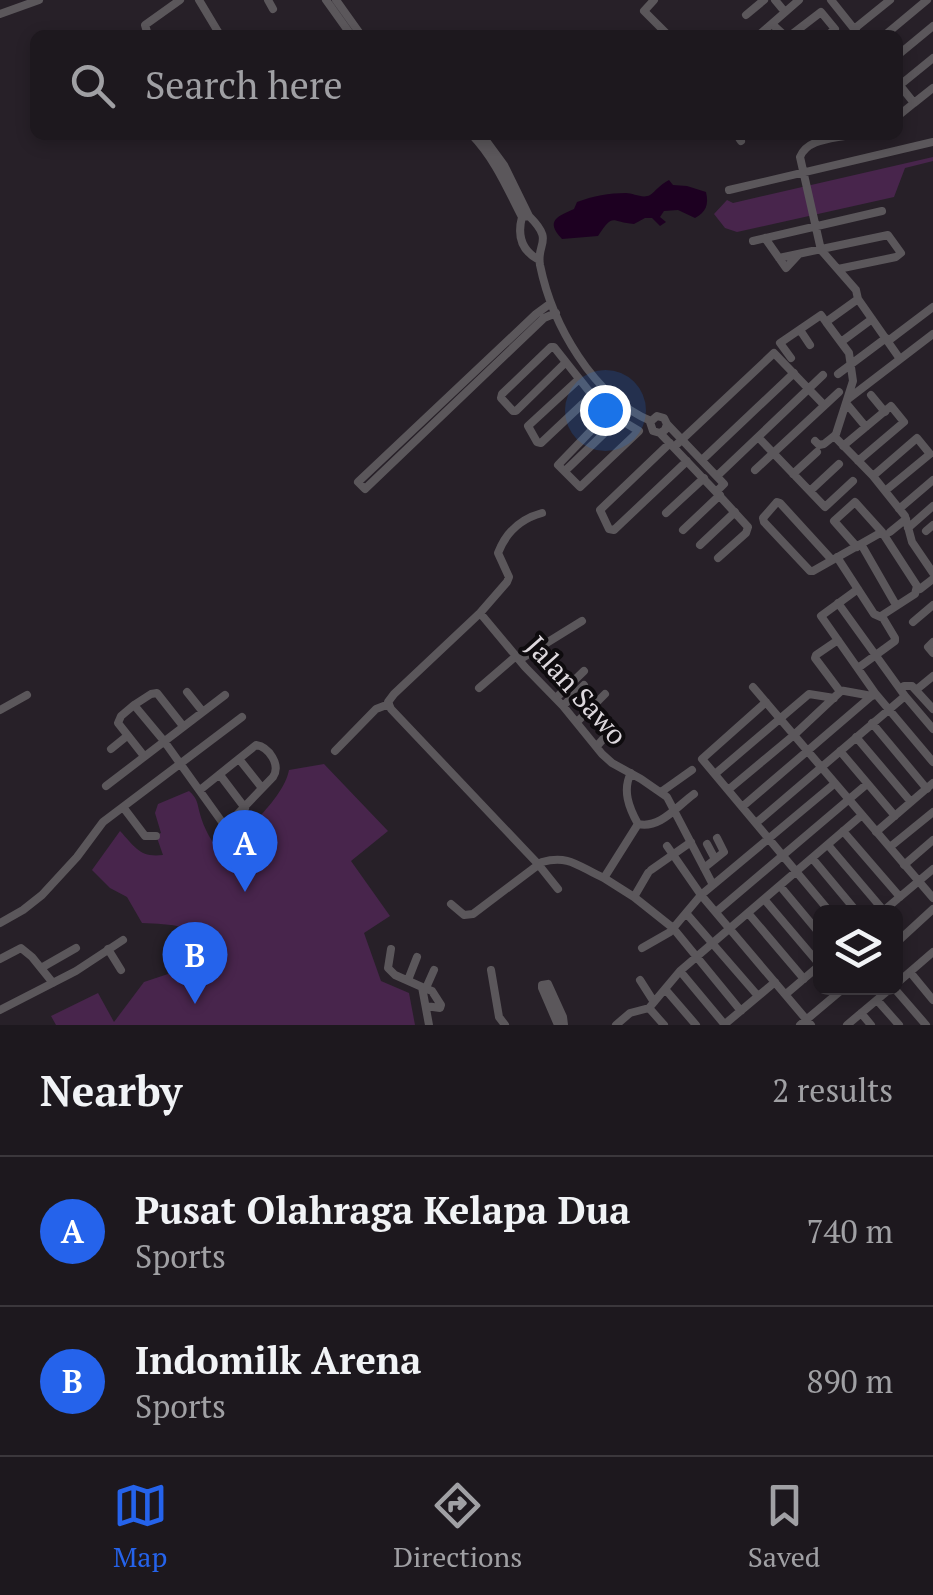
<!DOCTYPE html>
<style>
:root{--surface:#1d181e;--page:#252127;--text:#f1f3f6;--muted:#a0a0a4;--line:#3b373c;--accent:#2563eb}
body{margin:0;font-family:"PT Serif",serif;background:var(--page);color:var(--text)}
.controls{position:absolute;right:30px;bottom:30px;display:grid;overflow:hidden;border-radius:15px;box-shadow:0 5px 15px #0003}
.controls button{width:90px;height:90px;display:grid;place-items:center;padding:0;border:0;border-bottom:2px solid var(--line);background:var(--surface);color:var(--text);font:50px sans-serif}
.you{position:absolute;left:605px;top:410px;width:35px;height:35px;margin:-25px;border:8px solid #fff;border-radius:50%;background:#1a73e8;box-shadow:0 0 0 15px #1a73e833}
.badge{display:grid;place-items:center;width:65px;height:65px;border-radius:50%;background:var(--accent);color:#fff;font-size:32px;font-weight:700}
.pin{position:absolute;translate:-50% -82px;filter:drop-shadow(0 2px 5px #0008)}
.pin::after{content:'';position:absolute;top:52px;width:35px;height:30px;background:inherit;clip-path:polygon(0 0,100% 0,50% 100%)}
.list{margin:0;padding:0;list-style:none}
h2{display:flex;justify-content:space-between;align-items:center;height:130px;margin:0;padding:0 40px;font-size:42px}
h2 small{font-size:32px;font-weight:400;color:var(--muted)}
.list li{display:grid;grid-template-columns:65px 1fr auto;gap:30px;align-items:center;box-sizing:border-box;height:150px;padding:0 40px;border-top:2px solid var(--line)}
.list b{display:block;font-size:38px;white-space:nowrap}
.list p{margin:0;font-size:32px;white-space:nowrap;color:var(--muted)}
.list em{font-size:32px;font-style:normal;color:var(--muted)}
.icon{flex:none;width:55px;height:55px;fill:none;stroke:currentColor;stroke-width:2;stroke-linecap:round;stroke-linejoin:round}
.map{position:relative;flex:none;width:933px;height:1025px;overflow:hidden}
.search{position:absolute;background:var(--surface);box-shadow:0 5px 15px #0003;left:30px;right:30px;top:30px;height:110px;display:flex;align-items:center;gap:25px;box-sizing:border-box;padding:0 35px;border-radius:15px;color:var(--muted);font-size:38px}
.sheet{height:430px;background:var(--surface)}
nav{display:flex;justify-content:space-around;align-items:center;box-sizing:border-box;height:140px;border-top:2px solid var(--line);background:var(--surface);font-size:28px;color:var(--muted)}
nav a{display:grid;justify-items:center;gap:5px}
nav .on{color:var(--accent)}
.map>svg:first-child{display:block}
.green{fill:#48254c}
.water{fill:#1d0021}
.lines{fill:none;stroke-linecap:round;stroke-linejoin:round}
.minor{stroke:#5b575b;stroke-width:8}
.labels{text-anchor:middle;dominant-baseline:central;stroke-width:8;stroke-linejoin:round;paint-order:stroke}
.street-label{font-size:28px;fill:#ddd8dd;stroke:#0e0b0e}
</style>
<div class="map">
<svg width="933" height="1025" viewBox="0 0 933 1025">
<rect width="100%" height="100%" fill="#272028"/>
<path class="green" d="M933,157V161L905,168L894,197L737,232L725,228L714,214L727,200L733,203Z
M324,764L388,831L351,861L390,916L364,933L381,981L409,993L415,1025H56L51,1016L98,993L114,1022L144,982L168,974L199,969L208,956C199,922 171,925 142,923L127,897L110,888L92,870L120,831C135,847 140,858 163,855L156,835L161,833L155,813L158,804L189,791C198,799 197,803 200,814C204,829 212,842 221,854C242,834 284,798 289,770Z"/>
<path class="water" d="M669,180L673,185L687,186L706,192C709,205 706,212 695,218L678,210L664,211L660,217L666,222L660,226L652,218H645L634,224C610,222 614,212 598,236L562,239C544,220 559,216 574,209L577,202C593,196 609,193 626,193C633,193 643,199 650,195C656,191 659,185 669,180Z"/>
<g class="lines">
<path class="minor" d="M199,0L220,35
M268,0L273,9
M326,0L351,35
M336,0L361,35
M654,0L644,11L668,35
M775,0L785,12
M831,0L859,35
M0,14L39,0
M746,15L764,0
M772,24L784,35
M854,29L890,0
M760,34L799,0
M148,35L145,25L180,0
M791,35L821,12L835,29L828,35
M885,35L927,0
M898,55L933,26
M898,83L914,103L898,116
M900,85L933,58
M914,103L933,88
M472,135C495,159 507,188 522,217
M482,135L504,165L529,216
M737,135L741,141
M849,135C832,139 807,139 800,157L821,250L856,290L858,299L826,322L849,353L853,381L836,434L834,436L873,476L905,516L912,542L933,573
M729,190L933,142
M765,238L786,268L798,255
M753,241L882,211
M779,258L888,235L901,253L896,257L838,269
M539,260C522,251 517,236 522,217L529,216C555,242 536,242 540,265C552,324 593,397 651,421
M858,299L900,359
M551,303L536,314L358,482L365,489L544,318L556,313
M800,330L810,345
M888,341L933,307
M841,342L872,319
M791,358L780,343L821,315L826,322
M565,363L516,411H513L501,398L502,394L551,347H554L592,395L614,416L639,431L580,487L558,465L609,412
M838,374L886,338
M578,380L528,426L537,442L541,443L592,395
M871,395L885,412
M848,399L933,334
M846,403L866,427
M660,433L665,430L667,424L664,418L657,416L650,422L653,431L660,433L716,492L724,484L667,424
M758,437L825,507L853,481
M815,441L819,445L824,444L834,436
M670,443L600,510L609,529L614,530L687,461
M843,446L891,406L904,422L858,461
M674,447L774,353L824,405
M702,460L794,373
M755,470L839,392
M565,471L619,419
M793,474L817,452
M717,476L823,375
M873,476L917,438L930,454L885,491
M810,491L839,464
M716,492L748,527L746,533L718,558
M899,509L933,480
M542,513C520,519 506,532 498,553L509,577L507,582L480,613L394,694L388,702L391,709L538,864L558,889
M666,513L704,478
M908,528L933,506
M683,530L720,495
M926,531L933,525
M890,532L906,519
M861,544L896,605
M700,545L735,512
M857,547L834,521L855,502L882,532L917,586L915,594L881,616
M837,557L874,614L883,618L895,638V641L858,668
M832,560L780,503L777,502L763,518L764,522L810,571H813L882,532
M858,589L821,616L875,693
M920,589L933,579
M838,603L905,696L933,729
M480,613L525,667L563,706L602,754L612,763L641,779L667,797L713,885
M913,622L933,605
M838,640L816,655L815,658L839,690L872,696
M933,642L928,647L933,653
M519,660L582,621
M753,687L933,898
M479,688L516,656
M900,689L904,686H912L933,709
M916,690L933,676
M187,692L203,712
M556,698L584,671
M766,702L702,759L830,912
M134,705L151,694L157,693L183,726
M563,706L584,685
M0,710L27,695
M577,722L605,694
M872,723L927,789
M856,737L911,802
M597,746L605,737V726
M111,749L127,736
M335,751L376,709L389,704
M840,751L895,816
M144,756L118,723L121,716L134,705L164,741L222,822L227,825L273,777C281,765 269,747 256,745L200,790
M239,759L262,788
M631,773C622,790 629,808 638,824
M715,774L809,694L834,698
M220,775L245,808
M106,786L225,695
M728,790L794,735L841,691
M661,792L692,770
M123,807L145,836H156
M742,807L875,693L933,762
M756,823L905,696
M638,824L604,878L634,897L673,928L741,1011
M638,824C660,829 676,807 694,794
M843,831L900,897
M876,832L933,783
M707,844L715,859
M828,845L884,911
M667,846L701,895L811,1025
M890,847L933,812
M812,858L857,912
M904,865L933,840
M704,868L724,852L717,838
M651,870L691,842
M780,886L820,934
M634,897L648,873
M764,899L820,965
M451,904L464,915L473,914L542,862C570,854 580,868 604,878
M716,912L867,784
M882,912L933,869
M686,913L758,996
M748,913L804,979
M0,923L23,910L42,895L77,857L103,822L242,717
M896,943L933,909
M642,948L670,932L701,895L834,784
M108,949L121,970
M391,949L388,968L395,975L422,987L429,1025
M0,959L21,948L32,957L53,983
M41,968L76,948
M491,970L499,1017L505,1025
M680,971L725,1025
M910,972L933,1000
M408,980L417,957
M640,980L654,1002
M548,984L542,985V988L558,1025
M548,984L563,1017L564,1025
M896,984L933,952
M422,987L432,991L441,1005L440,1008L426,1006
M426,988L434,970
M894,988L926,1025
M665,989L696,1025
M786,994L820,965
M877,1000L899,1025
M649,1008L664,1025
M0,1010L76,971L123,940
M861,1013L871,1025
M725,1024L775,982
M616,1025L630,1013L649,1008L680,971L862,815
M800,1025L844,988
M847,1025L891,988"/>
</g>
<g class="labels">
<g class="street-label">
<text transform="translate(577 690) rotate(48)">Jalan Sawo</text>
</g>
</g>
</svg>
<div class="controls">
<button><svg class="icon" aria-label="layers" viewBox="0 0 24 24"><path d="M12 4l9 5-9 5-9-5zM3 14l9 5 9-5"/></svg></button>
</div>
<div class="you"></div>
<div class="pin badge" style="left:245px;top:892px">A</div>
<div class="pin badge" style="left:195px;top:1004px">B</div>
<div class="search"><svg class="icon" aria-label="search" viewBox="0 0 24 24"><circle cx="10" cy="10" r="6"/><path d="M15 15l6 6"/></svg>Search here</div>
</div>
<section class="sheet">
<h2>Nearby<small>2 results</small></h2>
<ul class="list">
<li><span class="badge">A</span><div><b>Pusat Olahraga Kelapa Dua</b><p>Sports</p></div><em>740 m</em></li>
<li><span class="badge">B</span><div><b>Indomilk Arena</b><p>Sports</p></div><em>890 m</em></li>
</ul>
</section>
<nav>
<a class="on"><svg class="icon" aria-label="map" viewBox="0 0 24 24"><path d="M3 6l6-2 6 2 6-2v14l-6 2-6-2-6 2zM9 4v14M15 6v14"/></svg>Map</a>
<a><svg class="icon" aria-label="directions" viewBox="0 0 24 24"><path d="M12 3l9 9-9 9-9-9zM9 14v-3h6M13 9l2 2-2 2"/></svg>Directions</a>
<a><svg class="icon" aria-label="saved" viewBox="0 0 24 24"><path d="M7 4h10v16l-5-4-5 4z"/></svg>Saved</a>
</nav>
